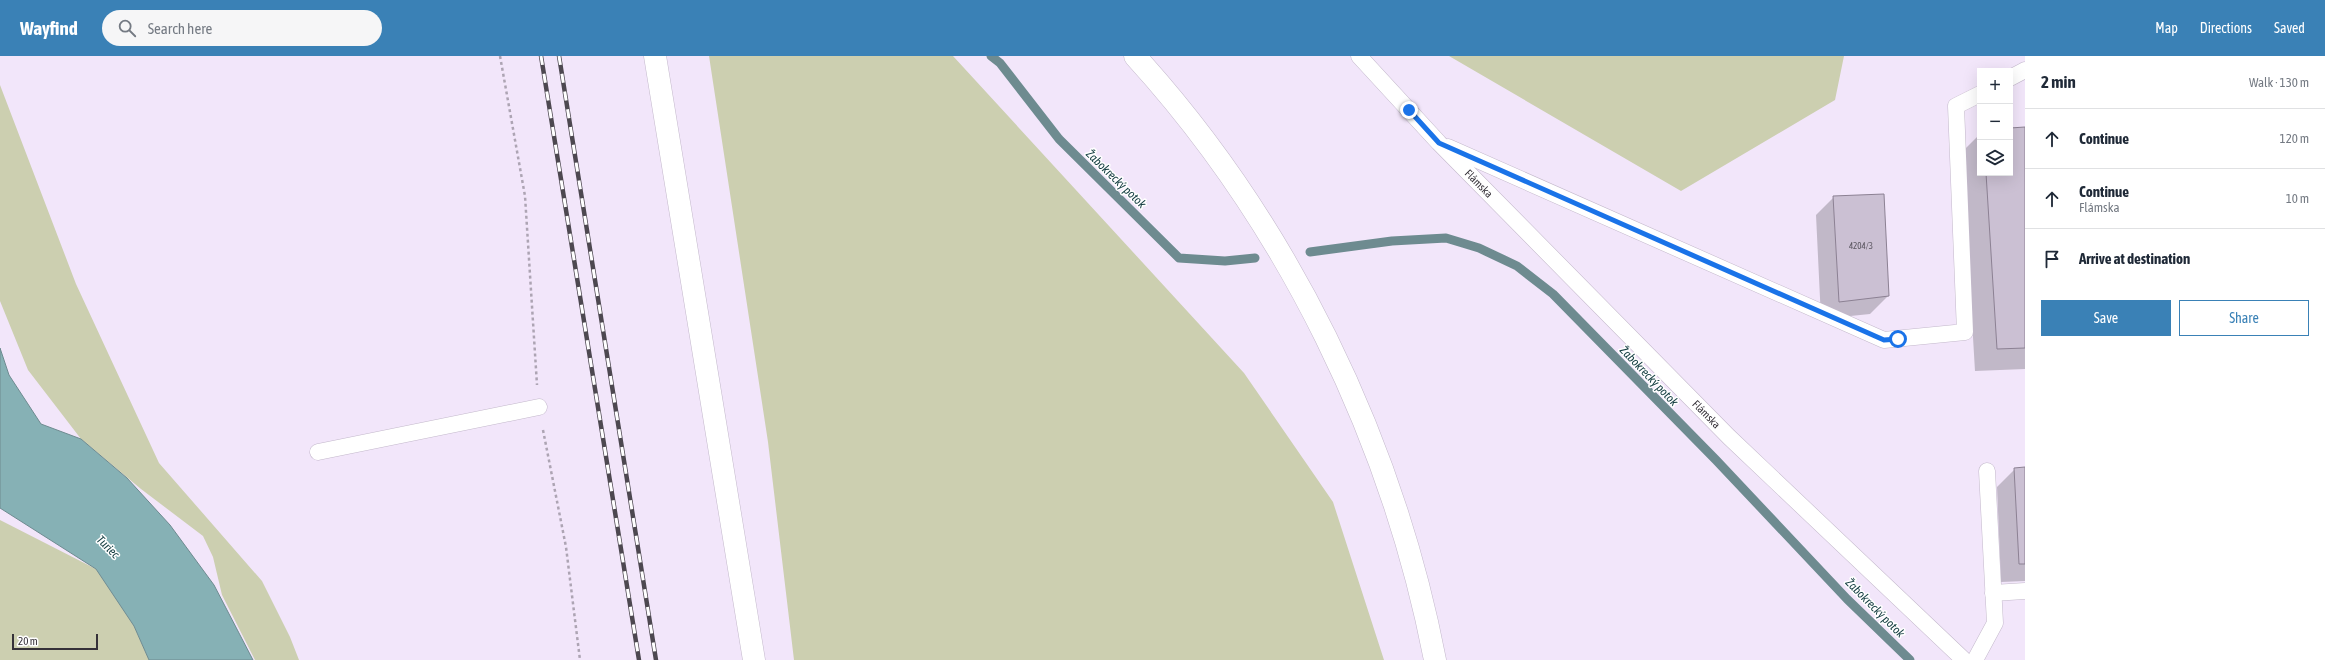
<!DOCTYPE html>
<meta charset="utf-8">
<style>
:root{--surface:#fff;--page:#f6f6f7;--text:#1f2937;--muted:#747a83;--line:#e0e1e3;--accent:#3a81b6}
body{margin:0;font-family:"Asap Condensed",sans-serif;background:var(--page);color:var(--text)}
.controls{position:absolute;right:12px;top:12px;display:grid;overflow:hidden;border-radius:0px;box-shadow:0 4px 16px #0002}
.controls button{width:36px;height:36px;display:grid;place-items:center;padding:0;border:0;border-bottom:1px solid var(--line);background:var(--surface);color:var(--text);font:20px sans-serif}
.scale{position:absolute;left:12px;bottom:10px;width:86px;box-sizing:border-box;padding-left:4px;border:2px solid #353138;border-top:0;font-size:11px;line-height:14px;white-space:nowrap;color:#353138;-webkit-text-stroke:3px #fff;paint-order:stroke}
.stop{position:absolute;width:12px;height:12px;margin:-9px;border:3px solid #1a73e8;border-radius:50%;background:#fff}
.stop.end{background:#1a73e8;border-color:#fff;box-shadow:0 1px 4px #0008}
.list{margin:0;padding:0;list-style:none}
h2{display:flex;justify-content:space-between;align-items:center;height:52px;margin:0;padding:0 16px;font-size:17px}
h2 small{font-size:13px;font-weight:400;color:var(--muted)}
.list li{display:grid;grid-template-columns:26px 1fr auto;gap:12px;align-items:center;box-sizing:border-box;height:60px;padding:0 16px;border-top:1px solid var(--line)}
.list b{display:block;font-size:15px;white-space:nowrap}
.list p{margin:0;font-size:13px;white-space:nowrap;color:var(--muted)}
.list em{font-size:13px;font-style:normal;color:var(--muted)}
.actions{display:flex;gap:8px;padding:12px 16px}
.actions a{flex:1;padding:9px 0;border:1px solid var(--accent);border-radius:0px;text-align:center;font-size:14px;color:var(--accent)}
.actions .main{background:var(--accent);color:#fff}
.icon{flex:none;width:22px;height:22px;fill:none;stroke:currentColor;stroke-width:2;stroke-linecap:round;stroke-linejoin:round}
.map{position:relative;flex:none;width:2025px;height:604px;overflow:hidden}
header{display:flex;align-items:center;gap:24px;box-sizing:border-box;height:56px;padding:0 20px;background:var(--accent);color:#fff}
header strong{font-size:19px}
nav{display:flex;gap:22px;margin-inline-start:auto;font-size:14px}
.search{width:280px;height:36px;background:var(--page);display:flex;align-items:center;gap:10px;box-sizing:border-box;padding:0 14px;border-radius:22px;color:var(--muted);font-size:15px}
main{display:flex}
aside{flex:1;background:var(--surface)}
.map>svg:first-child{display:block}
.green{fill:#cccfb0}
.water{fill:#86b1b5;stroke:#6e8b90}
.shadow{fill:#0003}
.lines{fill:none;stroke-linecap:round;stroke-linejoin:round}
.stream{stroke:#6e8b90;stroke-width:9}
.building{fill:#cbc0d3;stroke:#8c8193}
.service-casing{stroke:#c3b8cb;stroke-width:17}
.primary-casing{stroke:#c3b8cb;stroke-width:23}
.path{stroke:#ada4b3;stroke-width:2.5;stroke-dasharray:3 3;stroke-linecap:butt}
.service{stroke:#fff;stroke-width:16}
.primary{stroke:#fff;stroke-width:22}
.rail-casing{stroke:#4d4850;stroke-width:4.5}
.rail{stroke:#fff;stroke-width:3;stroke-dasharray:9;stroke-linecap:butt}
.route{stroke:#1a73e8;stroke-width:5}
.labels{text-anchor:middle;dominant-baseline:central;stroke-width:3;stroke-linejoin:round;paint-order:stroke}
.number-label{font-size:9px;fill:#5a555f}
.street-label{font-size:11px;fill:#353138;stroke:#fff}
.water-label{font-size:12px;font-style:italic;fill:#133c40;stroke:#fff}
</style>
<header>
<strong>Wayfind</strong>
<div class="search"><svg class="icon" aria-label="search" viewBox="0 0 24 24"><circle cx="10" cy="10" r="6"/><path d="M15 15l6 6"/></svg>Search here</div>
<nav><a>Map</a><a>Directions</a><a>Saved</a></nav>
</header>
<main>
<div class="map">
<svg width="2025" height="604" viewBox="0 0 2025 604">
<rect width="100%" height="100%" fill="#f2e6fa"/>
<path class="green" d="M709,0H953L1244,317L1333,446L1384,604H794L768,386Z
M1449,0H1844L1835,44L1681,135Z
M0,29L76,228L159,407L262,525L290,581L299,604H255L222,539L213,501L203,480L141,433L81,383L28,314L0,245Z
M0,464L96,513L134,570L149,604H0Z"/>
<path class="water" d="M0,292L9,319L41,368L81,383L127,422L170,469L214,529L253,604H149L134,570L96,513L0,452Z"/>
<path class="shadow" d="M2025,72V313L1975,315L1962,96L1980,78V117H2010V73Z
M1834,141L1888,240L1870,258L1821,263L1816,159Z
M2025,412V525L2001,526L1997,431L2015,413Z"/>
<g class="lines">
<path class="stream" d="M991,0L1000,7L1059,83L1179,202L1225,205L1255,202
M1310,196L1392,185L1446,182L1479,192L1517,210L1553,238L1716,404L1847,543L1910,604"/>
</g>
<path class="building" d="M2025,71V292L1997,293L1986,117H2010V72Z
M1884,138L1889,240L1839,246L1833,140Z
M2025,411V508H2019L2014,412Z"/>
<g class="lines">
<g class="service-casing">
<g id="service">
<path id="s1" d="M1359,0L1439,87L1729,381L1964,604"/>
<path d="M2010,22L2025,14"/>
<path d="M1448,91L1884,284L1965,276L1956,50L1980,38"/>
<path d="M318,396L539,351"/>
<path d="M1993,537L2025,535"/>
<path d="M1975,604L1995,567L1987,415"/>
</g>
</g>
<g class="primary-casing">
<path id="primary" d="M655,0L754,604
M1135,0C1287,167 1392,382 1435,604"/>
</g>
<path class="path" d="M500,0L525,140L537,329
M543,374L566,491L580,604"/>
<use href="#service" class="service"/>
<use href="#primary" class="primary"/>
<g class="rail-casing">
<path id="rail" d="M541,0L639,604
M559,0L656,604"/>
</g>
<use href="#rail" class="rail"/>
</g>
<g class="lines">
<path class="route" d="M1409,54L1439,87L1884,284L1898,283"/>
</g>
<g class="labels">
<g class="number-label">
<text x="1861" y="190">4204/3</text>
</g>
<g class="street-label">
<text stroke="none"><textPath href="#s1" startOffset="175">Flámska</textPath></text>
<text stroke="none"><textPath href="#s1" startOffset="499">Flámska</textPath></text>
</g>
<g class="water-label">
<text transform="translate(1116 123) rotate(44)">Žabokrecký potok</text>
<text transform="translate(1649 320) rotate(46)">Žabokrecký potok</text>
<text transform="translate(108 491) rotate(45)">Turiec</text>
<text transform="translate(1875 552) rotate(45)">Žabokrecký potok</text>
</g>
</g>
</svg>
<div class="controls">
<button>+</button>
<button>−</button>
<button><svg class="icon" aria-label="layers" viewBox="0 0 24 24"><path d="M12 4l9 5-9 5-9-5zM3 14l9 5 9-5"/></svg></button>
</div>
<div class="scale">20 m</div>
<div class="stop" style="left:1898px;top:283px"></div>
<div class="stop end" style="left:1409px;top:54px"></div>
</div>
<aside>
<h2>2 min<small>Walk · 130 m</small></h2>
<ul class="list">
<li><svg class="icon" aria-label="ahead" viewBox="0 0 24 24"><path d="M12 20V5M6 11l6-6 6 6"/></svg><div><b>Continue</b></div><em>120 m</em></li>
<li><svg class="icon" aria-label="ahead" viewBox="0 0 24 24"><path d="M12 20V5M6 11l6-6 6 6"/></svg><div><b>Continue</b><p>Flámska</p></div><em>10 m</em></li>
<li><svg class="icon" aria-label="arrive" viewBox="0 0 24 24"><path d="M6 21V4h12l-3 4 3 4H6"/></svg><div><b>Arrive at destination</b></div></li>
</ul>
<div class="actions"><a class="main">Save</a><a>Share</a></div>
</aside>
</main>
